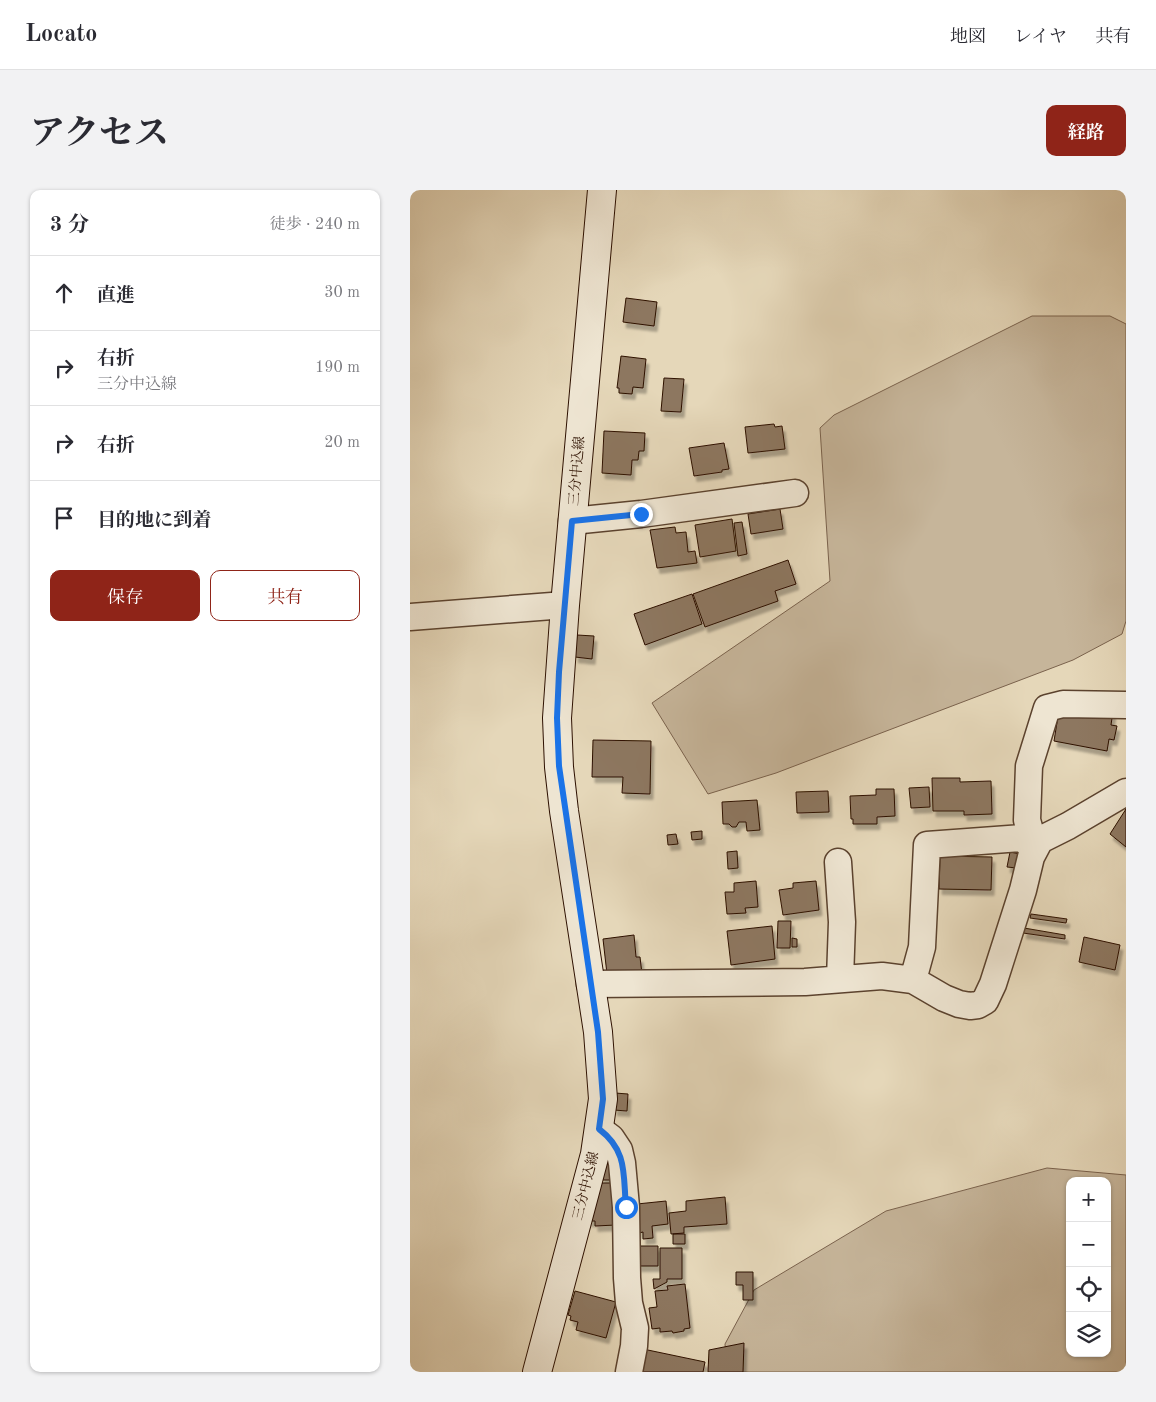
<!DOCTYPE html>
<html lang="ja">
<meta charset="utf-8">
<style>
:root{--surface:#fff;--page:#f2f2f3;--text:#2b2b33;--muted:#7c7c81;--line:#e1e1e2;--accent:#8f2418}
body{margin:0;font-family:"Old Standard TT","Noto Serif JP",serif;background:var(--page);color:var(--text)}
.controls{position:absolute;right:15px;bottom:15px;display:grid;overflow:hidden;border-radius:10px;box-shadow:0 1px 4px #0004}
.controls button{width:45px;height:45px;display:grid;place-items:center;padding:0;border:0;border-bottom:1px solid var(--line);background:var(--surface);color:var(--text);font:25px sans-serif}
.stop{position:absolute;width:15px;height:15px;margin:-11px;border:4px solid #1a73e8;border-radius:50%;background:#fff}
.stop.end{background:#1a73e8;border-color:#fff;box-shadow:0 1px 5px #0008}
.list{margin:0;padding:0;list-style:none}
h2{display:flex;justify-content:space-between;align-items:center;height:65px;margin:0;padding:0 20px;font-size:21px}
h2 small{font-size:16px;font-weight:400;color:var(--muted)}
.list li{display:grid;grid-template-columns:32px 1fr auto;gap:15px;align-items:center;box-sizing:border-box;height:75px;padding:0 20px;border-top:1px solid var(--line)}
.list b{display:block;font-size:19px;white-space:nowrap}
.list p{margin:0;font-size:16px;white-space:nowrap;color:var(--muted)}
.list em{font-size:16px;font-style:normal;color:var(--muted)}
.actions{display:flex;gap:10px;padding:15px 20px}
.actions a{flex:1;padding:11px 0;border:1px solid var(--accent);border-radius:10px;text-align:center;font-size:18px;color:var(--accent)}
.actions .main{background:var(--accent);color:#fff}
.icon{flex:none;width:28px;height:28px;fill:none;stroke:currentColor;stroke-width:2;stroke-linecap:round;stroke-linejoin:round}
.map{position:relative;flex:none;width:716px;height:1182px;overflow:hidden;border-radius:10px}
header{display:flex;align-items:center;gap:30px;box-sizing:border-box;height:70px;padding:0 25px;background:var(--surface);border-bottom:1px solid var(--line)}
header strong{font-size:24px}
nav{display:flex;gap:28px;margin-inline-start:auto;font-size:18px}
.intro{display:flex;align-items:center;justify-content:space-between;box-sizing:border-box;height:120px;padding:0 30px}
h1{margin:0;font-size:35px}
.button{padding:12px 22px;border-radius:10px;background:var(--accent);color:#fff;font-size:18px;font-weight:700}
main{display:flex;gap:30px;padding:0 30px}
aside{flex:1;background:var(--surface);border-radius:10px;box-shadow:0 1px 4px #0004}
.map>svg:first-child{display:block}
.green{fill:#c6b59a;stroke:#7a624d;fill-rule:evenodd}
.building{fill:#8d7760;stroke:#2d1000;filter:url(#shadow)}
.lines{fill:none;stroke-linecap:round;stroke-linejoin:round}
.street-casing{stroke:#5b422e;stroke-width:29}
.secondary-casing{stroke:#2d1000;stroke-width:30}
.street{stroke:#eee5d2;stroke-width:26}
.secondary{stroke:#eee5d2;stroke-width:28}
.route{stroke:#1a73e8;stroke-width:6}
.labels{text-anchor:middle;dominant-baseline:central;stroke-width:4.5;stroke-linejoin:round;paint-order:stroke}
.street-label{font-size:14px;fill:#2d1000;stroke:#eee5d2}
</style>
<header>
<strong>Locato</strong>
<nav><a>地図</a><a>レイヤ</a><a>共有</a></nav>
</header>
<div class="intro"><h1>アクセス</h1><a class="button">経路</a></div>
<main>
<aside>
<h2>3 分<small>徒歩 · 240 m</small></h2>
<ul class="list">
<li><svg class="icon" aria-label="ahead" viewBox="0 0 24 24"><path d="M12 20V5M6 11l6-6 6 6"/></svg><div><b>直進</b></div><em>30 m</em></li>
<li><svg class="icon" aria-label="right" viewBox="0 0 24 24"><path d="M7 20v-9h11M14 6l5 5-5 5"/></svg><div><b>右折</b><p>三分中込線</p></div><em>190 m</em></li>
<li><svg class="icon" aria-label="right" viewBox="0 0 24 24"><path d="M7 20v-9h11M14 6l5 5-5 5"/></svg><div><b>右折</b></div><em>20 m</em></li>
<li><svg class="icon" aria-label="arrive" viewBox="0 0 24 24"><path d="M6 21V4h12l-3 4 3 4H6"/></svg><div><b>目的地に到着</b></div></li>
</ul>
<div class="actions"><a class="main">保存</a><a>共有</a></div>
</aside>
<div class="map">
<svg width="716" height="1182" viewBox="0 0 716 1182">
<defs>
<filter id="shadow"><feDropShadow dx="3" dy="5.5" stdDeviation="1" flood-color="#0004"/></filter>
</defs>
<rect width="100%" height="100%" fill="#e5d7b9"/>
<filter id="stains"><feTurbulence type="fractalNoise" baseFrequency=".004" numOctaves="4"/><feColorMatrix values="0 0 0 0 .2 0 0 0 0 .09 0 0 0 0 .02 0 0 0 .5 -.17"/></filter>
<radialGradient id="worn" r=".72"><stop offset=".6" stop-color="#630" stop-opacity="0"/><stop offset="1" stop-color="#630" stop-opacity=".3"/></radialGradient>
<path class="green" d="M622,126H700L716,134V431L712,444L663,470L366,583L298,604L242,513L420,391L410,238L424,225Z
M637,978L716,985V1182H317L315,1154L344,1100L476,1021ZM660,991H697V1163H660Z"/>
<path class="building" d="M216,108L247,112L244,136L213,132Z
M211,166L236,169L233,198L223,197L222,204L209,203V198H207Z
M254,188L274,189L271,222L251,221Z
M364,234L365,237L372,236L375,259L338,263L335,237Z
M194,241L235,243L234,261H229L228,270H222L221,285L192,283Z
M314,253L319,279L312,280V282L284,286L279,258Z
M370,319L373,339L341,344L338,324Z
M322,329L326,361L290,367L285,335Z
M332,332L337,364L328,366L324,333Z
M265,337L266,343L276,342L278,362L285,361L287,373L247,378L240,340Z
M378,370L386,394L365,401L368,411L295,437L283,404Z
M282,404L292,434L235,455L224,424Z
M167,445L184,446L182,469L165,467Z
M649,520L703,521L701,535L707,536L704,550L699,549L697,561L644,551Z
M183,550L241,551L240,604L212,603L213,587H182Z
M522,588H550V592L581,591L582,624L554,625V621H523Z
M519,597L520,617L501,618L499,598Z
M466,599H484L485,626L467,627V634H443V629H441L440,606L466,605Z
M418,601L419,622L387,623L386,602Z
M347,610L350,640L337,641L336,632H329L326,637H322L319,634H313L312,612Z
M716,619V657L700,644Z
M292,641V649L282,650L281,642Z
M266,644L268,654L258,655L257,645Z
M327,661L328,678L318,679L317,662Z
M600,662L610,664L607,678L597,677Z
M530,666L582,667L581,700L529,699Z
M346,691L348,717L335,718L336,723L317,724L315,702H324V693Z
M406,691L409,720L373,725L369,700L383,698V693Z
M621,724L657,729L656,733L620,728Z
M368,731H381L380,758H367Z
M362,736L365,769L321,775L317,741Z
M614,738L655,745V749L613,743Z
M224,745L226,767H230L232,784H197L193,749Z
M674,747L710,755L705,780L669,772Z
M382,748L387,749V757H382Z
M205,903L218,904L217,921L204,920Z
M195,974L204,975L206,990H190Z
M189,993H205L206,1035L185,1036V1031H178Z
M315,1007L317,1034L274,1037V1043L261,1044L259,1023L276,1021V1011Z
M256,1011L258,1034L242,1036L243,1048L233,1049V1042L229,1043L227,1014Z
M263,1044H275V1054H263Z
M228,1056H248V1076H228Z
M250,1058H272V1089H257V1092L244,1099L243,1089H250Z
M326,1082H343V1110H333V1095H326Z
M275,1094L280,1138L274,1139V1141L263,1143L262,1141L250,1142V1138L242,1139L239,1118L247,1117L245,1101L258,1100L257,1096Z
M165,1101L206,1112L196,1148L166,1140L168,1132L160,1130L161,1126L158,1125Z
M334,1153L333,1182H298L299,1160Z
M233,1159L295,1172L293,1182H228Z"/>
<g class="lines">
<g class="street-casing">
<path id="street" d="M162,331L231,324L385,303
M0,427L155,415
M625,659L617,630L619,576L637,518L653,514L716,515
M428,672L432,732L430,789
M503,790L512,757L517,655L612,648L625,659
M180,794L395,792L472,786L503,790L534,808L549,814L560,816L568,815L575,811L583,794L613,700L621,667L630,650L658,636L716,602
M189,939L201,948L209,960L212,973L216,1017L217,1088L219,1113L225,1138L224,1156L219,1182"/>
</g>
<g class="secondary-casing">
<path id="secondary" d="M127,1182L185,964L193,909L188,842L154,621L149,577L147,528L155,415L192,0"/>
</g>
<use href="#street" class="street"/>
<use href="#secondary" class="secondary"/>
</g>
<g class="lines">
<path class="route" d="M216,1017C213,985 218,961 189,939L193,909L188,842L149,576L147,528L149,482L162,331L231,324"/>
</g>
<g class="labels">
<g class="street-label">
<text transform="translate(167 281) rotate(-85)">三分中込線</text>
<text transform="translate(176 996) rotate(-76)">三分中込線</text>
</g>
</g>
<rect width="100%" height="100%" filter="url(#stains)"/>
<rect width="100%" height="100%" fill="url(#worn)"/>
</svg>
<div class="controls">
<button>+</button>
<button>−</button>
<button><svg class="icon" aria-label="locate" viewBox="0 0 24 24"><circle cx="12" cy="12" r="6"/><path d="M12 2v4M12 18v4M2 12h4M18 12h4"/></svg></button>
<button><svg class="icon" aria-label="layers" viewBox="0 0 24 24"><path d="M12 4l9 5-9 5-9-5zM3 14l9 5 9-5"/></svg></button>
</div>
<div class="stop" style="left:216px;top:1017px"></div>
<div class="stop end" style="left:231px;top:324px"></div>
</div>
</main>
